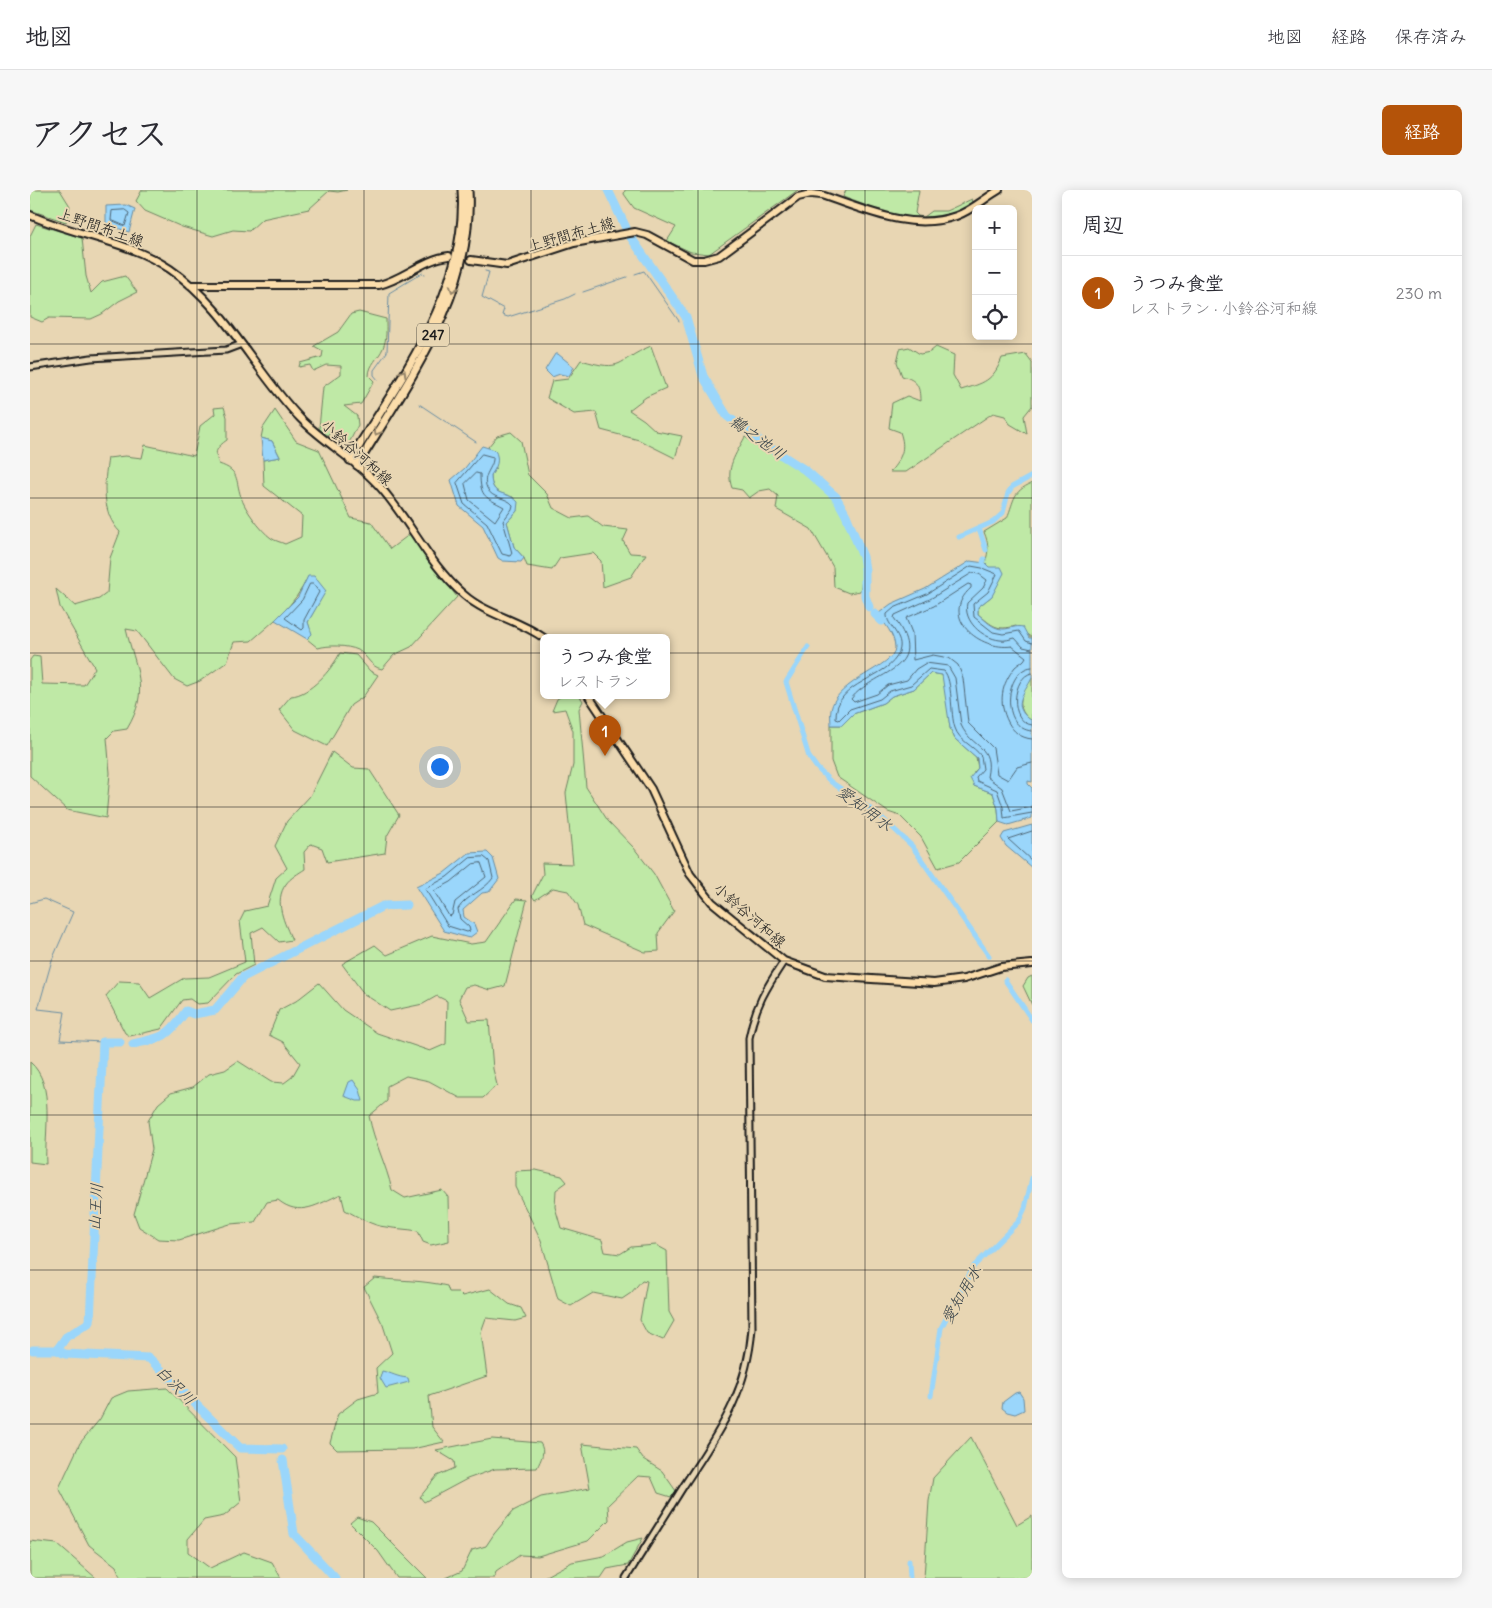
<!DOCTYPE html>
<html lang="ja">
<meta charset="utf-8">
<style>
:root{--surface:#fff;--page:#f7f7f7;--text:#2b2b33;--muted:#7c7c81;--line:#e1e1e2;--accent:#b45309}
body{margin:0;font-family:Delius,"Klee One",sans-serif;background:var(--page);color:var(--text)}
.controls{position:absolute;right:15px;top:15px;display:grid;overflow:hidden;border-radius:8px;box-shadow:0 2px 12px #0003}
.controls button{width:45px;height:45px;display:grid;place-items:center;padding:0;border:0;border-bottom:1px solid var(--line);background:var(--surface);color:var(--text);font:25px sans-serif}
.you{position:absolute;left:409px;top:576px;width:18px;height:18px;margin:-12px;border:4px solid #fff;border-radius:50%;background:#1a73e8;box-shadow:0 0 0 8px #1a73e833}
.badge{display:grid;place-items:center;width:32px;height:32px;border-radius:50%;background:var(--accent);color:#fff;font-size:16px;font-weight:700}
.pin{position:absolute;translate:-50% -41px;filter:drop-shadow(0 1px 2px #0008)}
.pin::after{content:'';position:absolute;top:26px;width:18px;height:15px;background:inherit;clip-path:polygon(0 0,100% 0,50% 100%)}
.popup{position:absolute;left:510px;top:444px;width:130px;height:65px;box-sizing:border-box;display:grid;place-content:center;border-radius:8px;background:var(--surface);filter:drop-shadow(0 1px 4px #0005);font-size:16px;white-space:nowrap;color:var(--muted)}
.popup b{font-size:19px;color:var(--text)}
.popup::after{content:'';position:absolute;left:50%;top:100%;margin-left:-10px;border:10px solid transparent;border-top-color:var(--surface)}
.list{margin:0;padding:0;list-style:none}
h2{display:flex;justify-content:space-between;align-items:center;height:65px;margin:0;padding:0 20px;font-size:21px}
h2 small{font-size:16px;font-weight:400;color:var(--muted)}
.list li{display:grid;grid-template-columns:32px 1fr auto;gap:15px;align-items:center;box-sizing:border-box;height:75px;padding:0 20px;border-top:1px solid var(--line)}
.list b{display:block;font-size:19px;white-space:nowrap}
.list p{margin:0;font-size:16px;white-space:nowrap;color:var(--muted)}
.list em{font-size:16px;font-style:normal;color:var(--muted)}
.icon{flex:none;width:28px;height:28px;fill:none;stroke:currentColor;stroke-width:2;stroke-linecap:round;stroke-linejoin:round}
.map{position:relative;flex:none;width:1002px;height:1388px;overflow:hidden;border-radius:8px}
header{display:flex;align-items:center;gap:30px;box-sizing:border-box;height:70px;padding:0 25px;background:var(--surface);border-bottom:1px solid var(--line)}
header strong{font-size:24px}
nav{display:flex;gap:28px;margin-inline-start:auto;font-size:18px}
.intro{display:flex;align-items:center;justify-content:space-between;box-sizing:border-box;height:120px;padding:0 30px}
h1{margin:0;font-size:35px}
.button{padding:12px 22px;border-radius:8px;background:var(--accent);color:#fff;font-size:18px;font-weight:700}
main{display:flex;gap:30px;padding:0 30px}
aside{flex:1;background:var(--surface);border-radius:8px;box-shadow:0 2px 12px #0003}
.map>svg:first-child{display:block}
.green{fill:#bfe9a6;stroke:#6e8261}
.water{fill:#9ad6fb;stroke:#688ca2}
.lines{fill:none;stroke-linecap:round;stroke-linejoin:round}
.shore{stroke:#4e6675;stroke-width:1}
.stream{stroke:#688ca2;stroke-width:1}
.canal{stroke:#9ad6fb;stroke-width:5}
.river{stroke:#9ad6fb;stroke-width:9}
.minor-casing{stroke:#1c1c1c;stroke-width:9}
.major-casing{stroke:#1c1c1c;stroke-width:10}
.highway-casing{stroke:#1c1c1c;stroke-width:11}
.minor{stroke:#e8d6b3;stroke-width:5}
.major{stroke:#fbddab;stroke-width:6}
.highway{stroke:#fbddab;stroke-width:7}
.oneway{stroke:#97866b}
.grid{fill:none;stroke:#1c1c1c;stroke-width:1;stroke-opacity:0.55}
.labels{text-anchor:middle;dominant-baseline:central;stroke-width:4;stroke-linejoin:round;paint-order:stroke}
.shield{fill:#e8d6b3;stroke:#595449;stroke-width:1}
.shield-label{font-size:14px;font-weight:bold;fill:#1c1c1c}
.street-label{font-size:15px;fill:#1c1c1c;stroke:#e8d6b3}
.water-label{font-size:16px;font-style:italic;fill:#354149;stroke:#e8d6b3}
</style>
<header>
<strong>地図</strong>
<nav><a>地図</a><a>経路</a><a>保存済み</a></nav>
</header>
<div class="intro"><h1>アクセス</h1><a class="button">経路</a></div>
<main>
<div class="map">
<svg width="1002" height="1388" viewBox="0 0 1002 1388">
<rect width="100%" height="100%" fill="#e8d6b3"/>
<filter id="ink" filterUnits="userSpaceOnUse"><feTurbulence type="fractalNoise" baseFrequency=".02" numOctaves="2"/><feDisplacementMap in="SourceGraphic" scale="10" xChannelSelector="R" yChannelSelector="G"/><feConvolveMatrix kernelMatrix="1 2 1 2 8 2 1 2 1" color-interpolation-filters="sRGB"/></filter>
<g filter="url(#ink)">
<path class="green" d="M0,0H30L40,16L36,32L0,20Z
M112,0H317L308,2L299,1L279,19L232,29L219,41L203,40L183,46L152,37L115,21L106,11Z
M595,0H768L679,64L661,62L637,51L646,37L604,18L594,4Z
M816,0H889L885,23L888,26L894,27L902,21H916L942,9L943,13C893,44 863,25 813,7Z
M6,34L52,48L56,86L61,103L72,92L95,86L107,102L89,111L72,124L61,129L19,128L12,132L0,127V46Z
M329,122L356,129C356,139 357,149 353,158C349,168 339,174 339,186L344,191L331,214L314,216L327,226L328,235L319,253L313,254L311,247L305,244L296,245L289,238L293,197L311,184V176L296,175L283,181L280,175L269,177L270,173L292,167L293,161L284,156L308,142L321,124Z
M621,156L636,198L616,207L599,220L614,230L626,241L652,246L645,268L609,250L571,240L566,222L544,224L517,208L522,191L538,189L551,170C595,183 585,171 621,156Z
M879,157L890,164L900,162L906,157L924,165L923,185L931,200C954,193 963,191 972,168L996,164L1002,172V216L994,226L997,244L980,234L975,226L963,223L876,282H860C872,267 876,259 870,242L859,238L862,213L877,206L890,211C890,196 887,190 872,186L867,172L870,159Z
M194,217L197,227V250C187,257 183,262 189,274C210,281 205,289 211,307C214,318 231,341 241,348C245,351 251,352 255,354L271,347L272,326L234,296L233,270L250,267L242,251L231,248L233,238L245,220L266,251L289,260L321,328L341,332L360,359L380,344L427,407L381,457L364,465L352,479C340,477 338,466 328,460C317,455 298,455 288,458L277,449L281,444L278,432L295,401L278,387C264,416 245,430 221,451L204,452L197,472L170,491L157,496L144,489L107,441L96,439C105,478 121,499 97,539L84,541L77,548L80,583L76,628L37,620L0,586V470L3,466L10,467L12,494L54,495L65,478L30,417L26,399L45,416L69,409L77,403L80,368L90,342C71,323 74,293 78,268L95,266L112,268L115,255L164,266L170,236L185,224L184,218Z
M481,242L491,251L498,285L517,304L523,318L542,328L558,326L573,337L598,340L593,351L600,363L616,364L601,387L573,397L571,371L563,363L530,368L522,380L497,376L494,368L484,357L477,332L487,321L483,307C468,303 461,301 461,285L466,278L458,257L467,246Z
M715,247C745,267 782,282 804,310C813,321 817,335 822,348C831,370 835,377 830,401L819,403L804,397L803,377L781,339L746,319L748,306L740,299L729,301L719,308L712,300L702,298C695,278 706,264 715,247Z
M1002,293V448L986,436C966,441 963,436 948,424V417L962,406L959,377L955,373C959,361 959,354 954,342L977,328C985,309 982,302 1002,293Z
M310,463L326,465L340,481L348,485L333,507L321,515L297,556L265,540L249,520L261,506C280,505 302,479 310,463Z
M901,483L912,485L915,491L920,538L925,549L946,567L948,578L944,582V596L963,603L968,619L969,632L929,672L908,678L891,647L870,626L858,622L807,587L801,571V535H812L823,524L853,513L862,506L884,499Z
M1000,488H1002V531C984,519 991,504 1000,488Z
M533,505H549L553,511L549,519L556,597L578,631L604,658L624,684L644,721L628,743L629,761L615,762L553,735L548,715L538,701L523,698L505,710L502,706L513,684L512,673L543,674L536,603L543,575V541L535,519L522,521L527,509Z
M302,562L323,578L339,579L369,625L357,646L355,663L297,672L292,658L281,654L274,662L275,679C269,683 260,688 256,694C243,711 255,734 262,750L249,752L233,737L221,743L224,775L206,784L178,813L167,814L160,809L152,810L131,839L100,846L95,843L76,806L89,791L109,792L120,808L154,788L179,787L215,772L210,731L215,721L237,716L246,688L257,678L245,656L257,631L280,606Z
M486,709L497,710L475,796L460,800L444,795L435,797L429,809L439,831L459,830L463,879L467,895L453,908H430L399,891L376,886L357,896V911L339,926C344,952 356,974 362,1000L375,1008L412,1000L418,1007L419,1051L401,1055L393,1052L388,1041C377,1039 367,1039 356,1037C342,1036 327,1026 315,1020L311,1004C288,1014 270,1028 248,1010L237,1012L225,1032L200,1034L149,1050L128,1049L109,1037L104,1024L122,959L118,931L128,914L141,903L163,897L179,884L195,880L208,871L241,892L254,893L262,887L270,873L253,852L239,845L249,820L266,811L289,793L313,820L347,843L400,861L416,854L417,811L407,806L393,814L360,821L334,804L312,774L345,755L357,765L402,746L441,754L456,752Z
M1002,786V815L993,796L998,788Z
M0,872C26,894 14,943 16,974L0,972Z
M506,980L532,986L537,992L526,1000L525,1017L531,1038L572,1050L575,1062L590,1064L601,1057L626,1055L637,1061L639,1122L644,1131L633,1150L617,1143L610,1130L617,1091L612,1090L601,1103L592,1109L563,1103L541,1116L528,1109L511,1050L485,997V981Z
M345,1088C369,1091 393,1090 417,1096L419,1102H428L432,1106L460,1099L479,1114L491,1118L496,1128L485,1131L456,1128L451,1142L457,1186L399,1206L402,1237L414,1252L382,1259L307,1260L300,1253L308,1224L328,1209L348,1203L346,1178L362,1163L353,1135L334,1097Z
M137,1198L205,1267L211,1312L194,1326L174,1330L158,1349V1362L180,1378L214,1362L242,1372L251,1388H91L86,1376L59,1355L29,1298L50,1253L70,1229L81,1208L98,1201Z
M941,1247L987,1335L1002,1326V1388H894L899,1311L903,1288Z
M462,1249L510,1253C516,1262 511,1269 507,1278L465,1279L437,1289L394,1312L390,1307L407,1286L425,1278L424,1271L406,1260Z
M552,1254L606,1259L613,1269L632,1281L646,1301L641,1307L628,1303L621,1287L608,1286L578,1315L579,1330L558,1351L508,1366L490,1365L466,1382L464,1388H416L432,1381L442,1360L456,1356L464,1344L483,1321L511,1307L560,1298Z
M327,1327L341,1332L397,1388H367L348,1361L320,1333Z
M613,1348L598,1375L577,1379L571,1388H512L542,1372L574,1366L597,1352Z
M0,1351L27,1354L66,1388H0Z"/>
<path class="water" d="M96,15L105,19L99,42L76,34V16Z
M525,164H528L544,177L539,186L530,184L522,187L515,180Z
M231,248L242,251L250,267L233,270Z
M452,256L465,260C470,270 467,277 461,285C461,309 476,299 488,312L487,321L477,332L484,357L494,368L491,372L473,371L468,368L453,336L429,316L421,290L435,278Z
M940,371L955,373L959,377H971L974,383L962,406L948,417V424C955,430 963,439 973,439C981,439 985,435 993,437L999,448H1002C1002,456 1002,482 1002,488C994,504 980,516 1002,531V592L998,591V594L1002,598V628L978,635L969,632L968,619L963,603L944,596L940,588L948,578L947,568L925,549L920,538L912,485L901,483L884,499L862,506L853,513L823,524L812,535H801C801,531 800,525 801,520C806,490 864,477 865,458C865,444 854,435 849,423L861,414L895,399Z
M278,386H284L296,401L278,432L282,444L277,449L245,430L268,407Z
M1002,635V678L976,656L971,648L974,643Z
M457,662L463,668L469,689L459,702L452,703L433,720L434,727L444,734L447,742L439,748L414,741L386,697L414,683L439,663Z
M323,890L330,900L333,911H327L314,906L319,892Z
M352,1181C362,1183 366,1187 378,1188L379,1192L356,1198L350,1188Z
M989,1202L993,1208L994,1220L985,1224L977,1222L972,1218L973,1212L985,1203Z"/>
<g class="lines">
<path class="shore" d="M95,20L99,23L95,36L81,30L82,21Z
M452,264L463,267C464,278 451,285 457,298C462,310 476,306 483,315L482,319L473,331L482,363L480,366L472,364L457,333L434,314L427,293Z
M446,283L450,284C450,308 456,307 474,317L465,331L439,310L435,294Z
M280,394H283L289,402L274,430V438L272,440L255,428L272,410Z
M1002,453L996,451L989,441L973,444L963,442L944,427L943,414L958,402L967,384L952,378L941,376L897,404L864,418L857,424C856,436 875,445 869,462C859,490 804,490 806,529L809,530L820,519L850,509L860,501L881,495L899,479L914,481C923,490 920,524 925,538C929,551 944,556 951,566L953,579L946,587L947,591L967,600L973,617L974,628L1002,623
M1002,459L993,457L985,448C980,449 975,451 970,450C952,448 933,431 937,413L953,398L957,390L949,384L942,383L900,409L865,425L864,428C903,481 843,480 821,509L824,512L847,504L858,495L877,490L886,479L896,473L918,476L925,488L931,535C942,559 964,554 957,587L972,598L981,621L1002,617
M1002,477C974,479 970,539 1002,541
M1002,483C982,486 978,532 1002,535
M1002,549C990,548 983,541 978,532C968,512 971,495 985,477C989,473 994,472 996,467L982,456C950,461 908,427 941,398V395L938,394L904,416L876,428L882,443L883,470L903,465L919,468L928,475L933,488L938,533L963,558L967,584L978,590L987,577L1002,573
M1002,641L978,649L1002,671
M454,667L459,671L463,688C454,701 437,705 428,719L430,729L439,737L440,741L437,742L418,736L395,699L417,687L440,668Z
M451,673L456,687L425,712L422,725L419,726L404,701L421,692L443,674Z"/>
<path class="stream" d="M455,81L459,82L452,107L474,119L472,125L478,127L535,109L545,104
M605,84L614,81L649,131
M553,102L597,87
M348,190L344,185V180L357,162L359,103L392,83L395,84
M389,214L446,252
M0,713L14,709L43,722L22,770L8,819L35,822L30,850L73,852"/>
<path class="canal" d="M949,338L956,360
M929,347L963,332L973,323L978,303L982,297L1002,286
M953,373L954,369
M778,457L756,492L779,567L787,578L801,592L848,624L882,656L959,766
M975,790L1002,830
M901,1206L911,1138L944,1076L989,1031L995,1018L1002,988
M879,1371L880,1388"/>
<path class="river" d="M578,0L596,38
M600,46L656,127L673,186L697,226L734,254L775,280L806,307L816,325L833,367L835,380V406L839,417
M845,424L852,431
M103,854C133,848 138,847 156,821L164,824L185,820L213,787L353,716L377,715
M3,1160H27L35,1164L119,1168L210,1258L252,1259
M27,1160L36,1147L60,1132L73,852H90
M253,1270L264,1344L305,1388"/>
<g class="minor-casing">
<path id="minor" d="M0,177L61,168L196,160L212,154
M596,1388C615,1358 634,1327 653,1297C688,1243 717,1205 722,1138L719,848C725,816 736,798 754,771"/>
</g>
<g class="major-casing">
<path id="major" d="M0,25C46,46 97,50 140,79C196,117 225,182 271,229C296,254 328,271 351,298C380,331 400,376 434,405C457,425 489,430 514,448
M441,70L477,75L544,53L605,42L617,45L663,70H674L689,66L768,7L781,4L791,5C834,19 881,42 926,26C941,21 955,8 969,0
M160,95H349C374,89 393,69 419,66
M558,505L621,599L660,684L682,712L754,771L795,786L904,793L934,789L971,777L1002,774"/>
</g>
<g class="highway-casing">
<path id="highway" d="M320,270C370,189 439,100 432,0
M327,275C378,191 444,103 438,0"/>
</g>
<use href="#minor" class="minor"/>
<use href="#major" class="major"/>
<use href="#highway" class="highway"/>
</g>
<defs><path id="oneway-chevron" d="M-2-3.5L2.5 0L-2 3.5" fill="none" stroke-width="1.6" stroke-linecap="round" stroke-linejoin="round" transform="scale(1.25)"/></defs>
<g class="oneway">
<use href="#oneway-chevron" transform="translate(423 99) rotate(109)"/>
<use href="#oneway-chevron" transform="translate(373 183) rotate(-59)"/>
<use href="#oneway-chevron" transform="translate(347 242) rotate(121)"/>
</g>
</g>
<path class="grid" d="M167,0V1388M334,0V1388M501,0V1388M668,0V1388M835,0V1388M0,154H1002M0,308H1002M0,463H1002M0,617H1002M0,771H1002M0,925H1002M0,1080H1002M0,1234H1002"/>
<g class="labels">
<rect class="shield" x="387" y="133.5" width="32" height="23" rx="4"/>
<g class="shield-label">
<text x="403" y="145">247</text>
</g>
<g class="street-label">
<text transform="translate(71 37) rotate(19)">上野間布土線</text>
<text transform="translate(541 44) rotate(-16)">上野間布土線</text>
<text transform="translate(327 262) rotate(42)">小鈴谷河和線</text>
<text transform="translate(720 725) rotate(41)">小鈴谷河和線</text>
</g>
<g class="water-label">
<text transform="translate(728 247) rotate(36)">鵜之池川</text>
<text transform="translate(835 618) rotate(37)">愛知用水</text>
<text transform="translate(65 1017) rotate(-87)">山王川</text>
<text transform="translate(931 1104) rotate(-60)">愛知用水</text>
<text transform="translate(146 1195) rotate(45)">白沢川</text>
</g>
</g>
</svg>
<div class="controls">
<button>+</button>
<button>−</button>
<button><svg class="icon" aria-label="locate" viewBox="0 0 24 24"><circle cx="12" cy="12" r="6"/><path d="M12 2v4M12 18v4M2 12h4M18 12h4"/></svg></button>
</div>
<div class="you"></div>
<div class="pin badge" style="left:575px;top:566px">1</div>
<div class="popup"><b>うつみ食堂</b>レストラン</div>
</div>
<aside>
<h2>周辺<small></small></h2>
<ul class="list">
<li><span class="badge">1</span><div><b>うつみ食堂</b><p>レストラン · 小鈴谷河和線</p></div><em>230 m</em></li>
</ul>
</aside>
</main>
